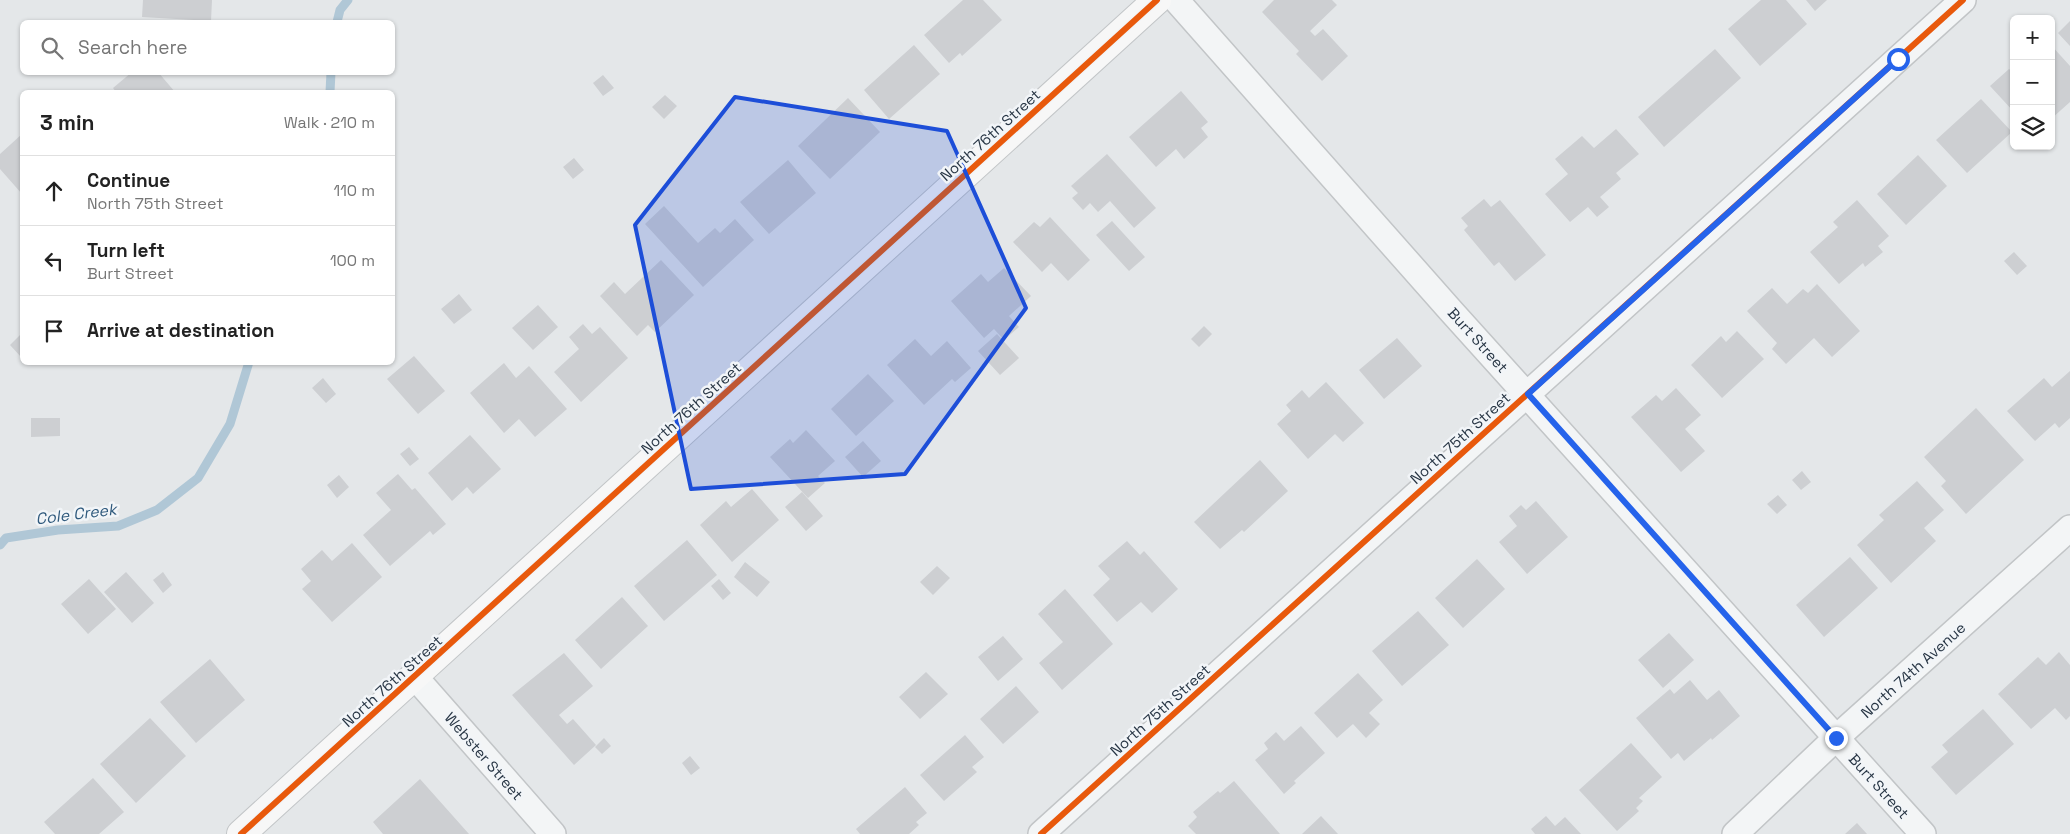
<!DOCTYPE html>
<meta charset="utf-8">
<style>
:root{--surface:#fff;--page:#f2f2f2;--text:#222;--muted:#767676;--line:#e0e0e0}
body{margin:0;font-family:"Space Grotesk",sans-serif;background:var(--page);color:var(--text)}
.controls{position:absolute;right:15px;top:15px;display:grid;overflow:hidden;border-radius:8px;box-shadow:0 1px 4px #0004}
.controls button{width:45px;height:45px;display:grid;place-items:center;padding:0;border:0;border-bottom:1px solid var(--line);background:var(--surface);color:var(--text);font:25px sans-serif}
.stop{position:absolute;width:15px;height:15px;margin:-11px;border:4px solid #2563eb;border-radius:50%;background:#fff}
.stop.end{background:#2563eb;border-color:#fff;box-shadow:0 1px 5px #0008}
.list{margin:0;padding:0;list-style:none}
h2{display:flex;justify-content:space-between;align-items:center;height:65px;margin:0;padding:0 20px;font-size:21px}
h2 small{font-size:16px;font-weight:400;color:var(--muted)}
.list li{display:grid;grid-template-columns:32px 1fr auto;gap:15px;align-items:center;box-sizing:border-box;height:70px;padding:0 20px;border-top:1px solid var(--line)}
.list b{display:block;font-size:19px;white-space:nowrap}
.list p{margin:0;font-size:16px;white-space:nowrap;color:var(--muted)}
.list em{font-size:16px;font-style:normal;color:var(--muted)}
.icon{flex:none;width:28px;height:28px;fill:none;stroke:currentColor;stroke-width:2;stroke-linecap:round;stroke-linejoin:round}
.map{position:relative;flex:none;width:2070px;height:834px;overflow:hidden}
.search{position:absolute;background:var(--surface);box-shadow:0 1px 4px #0004;left:20px;top:20px;width:375px;height:55px;display:flex;align-items:center;gap:12px;box-sizing:border-box;padding:0 18px;border-radius:8px;color:var(--muted);font-size:19px}
.panel{position:absolute;background:var(--surface);box-shadow:0 1px 4px #0004;left:20px;top:90px;width:375px;height:275px;border-radius:8px}
.map>svg:first-child{display:block}
.lines{fill:none;stroke-linecap:round;stroke-linejoin:round}
.stream{stroke:#b0c7d6;stroke-width:9}
.building{fill:#cdcfd2}
.street-casing{stroke:#c2c5c7;stroke-width:28}
.secondary-casing{stroke:#c2c5c7;stroke-width:30}
.street{stroke:#f3f5f6;stroke-width:25}
.secondary{stroke:#f7f7f7;stroke-width:28}
.cycleway-casing{stroke:#f2f5f8;stroke-width:9}
.cycleway{stroke:#e8590c;stroke-width:6}
.route{stroke:#2563eb;stroke-width:6}
.marked{fill:#1d4ed8;fill-opacity:0.2;stroke:#1d4ed8;stroke-width:4;stroke-linejoin:round}
.labels{text-anchor:middle;dominant-baseline:central;stroke-width:5;stroke-linejoin:round;paint-order:stroke}
.street-label{font-size:15px;fill:#283645;stroke:#f2f5f8}
.water-label{font-size:16px;font-style:italic;fill:#2f597c;stroke:#f2f5f8}
</style>
<div class="map">
<svg width="2070" height="834" viewBox="0 0 2070 834">
<rect width="100%" height="100%" fill="#e4e7e9"/>
<g class="lines">
<path class="stream" d="M337,22L340,10L348,0
M330,92L331,72
M0,545L6,538L58,530L118,526L157,510L198,478L230,424L249,362"/>
</g>
<path class="building" d="M143,0H212L211,21L142,17Z
M963,0H983L1002,20L962,56L960,53L949,63L924,35Z
M1274,0H1332L1337,5L1310,31L1315,36L1323,29L1348,56L1322,81L1296,54L1299,51L1262,12Z
M1761,0H1786L1807,24L1760,66L1728,29Z
M1806,0H1827L1815,11Z
M2070,21V46L2058,33Z
M914,45L940,74L889,119L864,90Z
M2051,45L2070,66V102L2051,119Z
M1715,49L1741,78L1664,147L1638,117Z
M2009,69L2014,73V112L1990,86Z
M132,72H158L175,92H116L113,88Z
M603,75L614,88L603,96L593,83Z
M1181,91L1208,122L1201,128L1208,137L1184,159L1176,149L1156,167L1129,137Z
M665,95L677,106L664,119L652,107Z
M848,98L880,132L830,179L798,146Z
M1981,99L2012,132L1967,173L1936,140Z
M1616,129L1639,154L1616,173L1621,179L1600,197L1609,207L1597,217L1588,207L1570,222L1545,194L1568,174L1555,159L1582,136L1594,148Z
M22,134V194L0,169V154Z
M1107,154L1156,208L1134,228L1110,201L1098,212L1090,203L1083,210L1072,198L1078,193L1071,186Z
M1918,155L1947,186L1906,225L1877,194Z
M574,158L584,170L573,179L563,167Z
M788,160L816,193L769,234L740,202Z
M1484,199L1491,207L1500,200L1546,255L1515,281L1499,262L1494,266L1464,230L1468,226L1461,218Z
M1857,200L1889,236L1878,246L1883,252L1865,267L1863,263L1839,284L1810,252L1838,227L1833,222Z
M664,206L698,243L715,228L720,233L735,219L754,240L703,287L645,224Z
M1050,217L1090,260L1068,281L1051,263L1042,272L1013,242L1034,222L1040,227Z
M1112,221L1145,257L1129,271L1096,235Z
M2014,252L2027,266L2017,275L2004,261Z
M661,260L694,295L655,332L648,325L637,336L600,296L614,282L625,294Z
M1004,268L1031,296L1009,316L1019,327L1004,340L994,329L984,338L951,301L981,274L988,282Z
M1817,284L1860,331L1832,357L1814,338L1786,364L1772,349L1777,343L1747,311L1772,288L1787,304L1803,289L1808,293Z
M459,294L472,310L454,324L441,309Z
M538,305L558,327L533,350L512,328Z
M583,324L592,334L600,327L628,358L581,402L554,372L579,349L569,337Z
M1204,326L1212,334L1199,347L1191,339Z
M1737,331L1764,359L1722,398L1691,365L1721,336L1726,342Z
M22,333V356L21,357L10,345Z
M997,334L1019,358L1000,375L978,351Z
M1397,338L1422,366L1384,399L1359,370Z
M915,339L931,356L947,341L971,368L955,382L952,379L924,405L887,365Z
M414,356L445,391L418,414L387,379Z
M504,363L516,378L529,366L567,409L535,437L519,419L504,433L470,393Z
M2070,371V418L2059,428L2055,423L2035,441L2007,411L2044,378L2052,387Z
M868,374L894,401L856,436L831,409Z
M323,378L336,394L326,403L312,388Z
M1326,382L1364,423L1343,442L1335,434L1308,459L1277,424L1291,411L1286,405L1302,390L1309,398Z
M1676,388L1701,415L1685,429L1705,451L1681,472L1631,417L1656,395L1662,401Z
M1976,408L2024,460L1966,514L1941,486L1946,481L1924,457Z
M31,418H60V436L31,437Z
M806,430L835,461L818,476L825,483L808,498L770,457L790,439L793,443Z
M470,435L501,469L473,494L467,487L452,501L428,473Z
M863,441L881,461L863,477L845,457Z
M409,447L419,459L410,466L400,454Z
M1260,460L1288,491L1244,532L1242,530L1220,549L1194,522Z
M1802,471L1811,482L1801,490L1792,480Z
M398,474L412,490L415,488L446,524L433,535L430,531L390,566L363,535L391,510L376,493Z
M339,475L349,487L337,498L327,485Z
M1917,481L1944,510L1924,528L1936,541L1891,583L1857,545L1884,520L1879,515Z
M752,489L779,520L732,562L700,525L726,501L731,507Z
M802,492L823,516L806,531L785,507Z
M1778,495L1787,505L1777,514L1767,504Z
M1536,501L1568,537L1527,574L1499,542L1517,526L1509,516L1521,505L1526,510Z
M687,540L717,575L664,621L634,586Z
M1127,541L1140,555L1144,551L1178,589L1152,613L1141,602L1117,622L1093,595L1110,579L1098,566Z
M352,543L382,577L332,622L302,589L311,581L301,569L322,550L332,561Z
M1850,557L1878,588L1824,637L1796,605Z
M1477,559L1505,589L1463,628L1435,598Z
M745,562L770,582L757,597L734,577Z
M937,566L950,578L933,595L920,582Z
M126,572L154,603L132,623L104,592Z
M163,572L172,585L163,593L153,580Z
M89,579L116,609L88,634L61,604Z
M719,579L731,593L723,600L711,586Z
M1065,589L1113,644L1062,690L1039,663L1063,642L1038,614Z
M622,597L648,626L601,669L575,640Z
M1418,611L1449,645L1402,686L1372,651Z
M1669,633L1694,660L1663,688L1638,660Z
M1003,636L1023,659L998,681L978,657Z
M2059,652L2070,665V716L2066,720L2055,708L2031,729L1998,694L2038,657L2046,665Z
M564,653L593,686L559,715L567,724L573,719L596,745L574,765L512,695Z
M210,659L245,700L196,743L160,702Z
M926,672L948,694L920,719L899,697Z
M1358,673L1383,700L1369,713L1380,724L1366,738L1353,724L1337,738L1314,713Z
M1690,680L1707,700L1719,690L1740,716L1712,740L1711,738L1684,761L1678,753L1671,759L1636,718L1670,689L1674,694Z
M1016,686L1039,712L1003,744L980,719Z
M1983,709L2014,744L1956,795L1931,767L1948,752L1942,745Z
M150,718L186,756L136,803L100,764Z
M1301,726L1325,753L1294,781L1296,783L1284,794L1255,760L1268,749L1264,743L1276,732L1284,741Z
M965,735L984,757L972,767L977,772L944,801L920,775Z
M604,738L611,746L602,754L595,747Z
M1631,743L1662,777L1639,798L1643,801L1636,808L1639,811L1617,831L1579,790Z
M690,756L700,768L691,775L682,763Z
M93,778L124,812L99,834H55L44,822Z
M420,779L469,834H383L373,822Z
M1234,781L1280,834H1196L1188,826L1197,817L1193,812L1218,791L1220,793Z
M905,787L927,813L916,822L919,825L909,834H860L856,829Z
M1321,816L1338,834H1302Z
M1546,816L1555,826L1565,817L1581,834H1535L1531,829Z
M1857,823L1867,834H1845Z"/>
<g class="lines">
<g class="street-casing">
<path id="street" d="M1176,0L1451,311L1923,834
M415,677L553,834
M1041,834L1963,0
M1735,834L1836,738L2070,528"/>
</g>
<g class="secondary-casing">
<path id="secondary" d="M241,834L1157,0"/>
</g>
<use href="#street" class="street"/>
<use href="#secondary" class="secondary"/>
<g class="cycleway-casing">
<path id="cycleway" d="M241,834L1157,0
M1041,834L1963,0"/>
</g>
<use href="#cycleway" class="cycleway"/>
</g>
<g class="lines">
<path class="route" d="M1836,738L1528,394L1898,59"/>
</g>
<path class="marked" d="M735,97L947,131L1026,308L905,474L691,489L635,225Z"/>
<g class="labels">
<g class="street-label">
<text transform="translate(990 135) rotate(-42)">North 76th Street</text>
<text transform="translate(1478 340) rotate(48)">Burt Street</text>
<text transform="translate(691 408) rotate(-42)">North 76th Street</text>
<text transform="translate(1460 438) rotate(-42)">North 75th Street</text>
<text transform="translate(1913 670) rotate(-42)">North 74th Avenue</text>
<text transform="translate(392 681) rotate(-42)">North 76th Street</text>
<text transform="translate(1160 710) rotate(-42)">North 75th Street</text>
<text transform="translate(484 756) rotate(49)">Webster Street</text>
<text transform="translate(1879 786) rotate(48)">Burt Street</text>
</g>
<g class="water-label">
<text transform="translate(76 514) rotate(-7)">Cole Creek</text>
</g>
</g>
</svg>
<div class="controls">
<button>+</button>
<button>−</button>
<button><svg class="icon" aria-label="layers" viewBox="0 0 24 24"><path d="M12 4l9 5-9 5-9-5zM3 14l9 5 9-5"/></svg></button>
</div>
<div class="stop" style="left:1898px;top:59px"></div>
<div class="stop end" style="left:1836px;top:738px"></div>
<div class="search"><svg class="icon" aria-label="search" viewBox="0 0 24 24"><circle cx="10" cy="10" r="6"/><path d="M15 15l6 6"/></svg>Search here</div>
<section class="panel">
<h2>3 min<small>Walk · 210 m</small></h2>
<ul class="list">
<li><svg class="icon" aria-label="ahead" viewBox="0 0 24 24"><path d="M12 20V5M6 11l6-6 6 6"/></svg><div><b>Continue</b><p>North 75th Street</p></div><em>110 m</em></li>
<li><svg class="icon" aria-label="left" viewBox="0 0 24 24"><path d="M17 20v-9H6M10 6l-5 5 5 5"/></svg><div><b>Turn left</b><p>Burt Street</p></div><em>100 m</em></li>
<li><svg class="icon" aria-label="arrive" viewBox="0 0 24 24"><path d="M6 21V4h12l-3 4 3 4H6"/></svg><div><b>Arrive at destination</b></div></li>
</ul>
</section>
</div>
